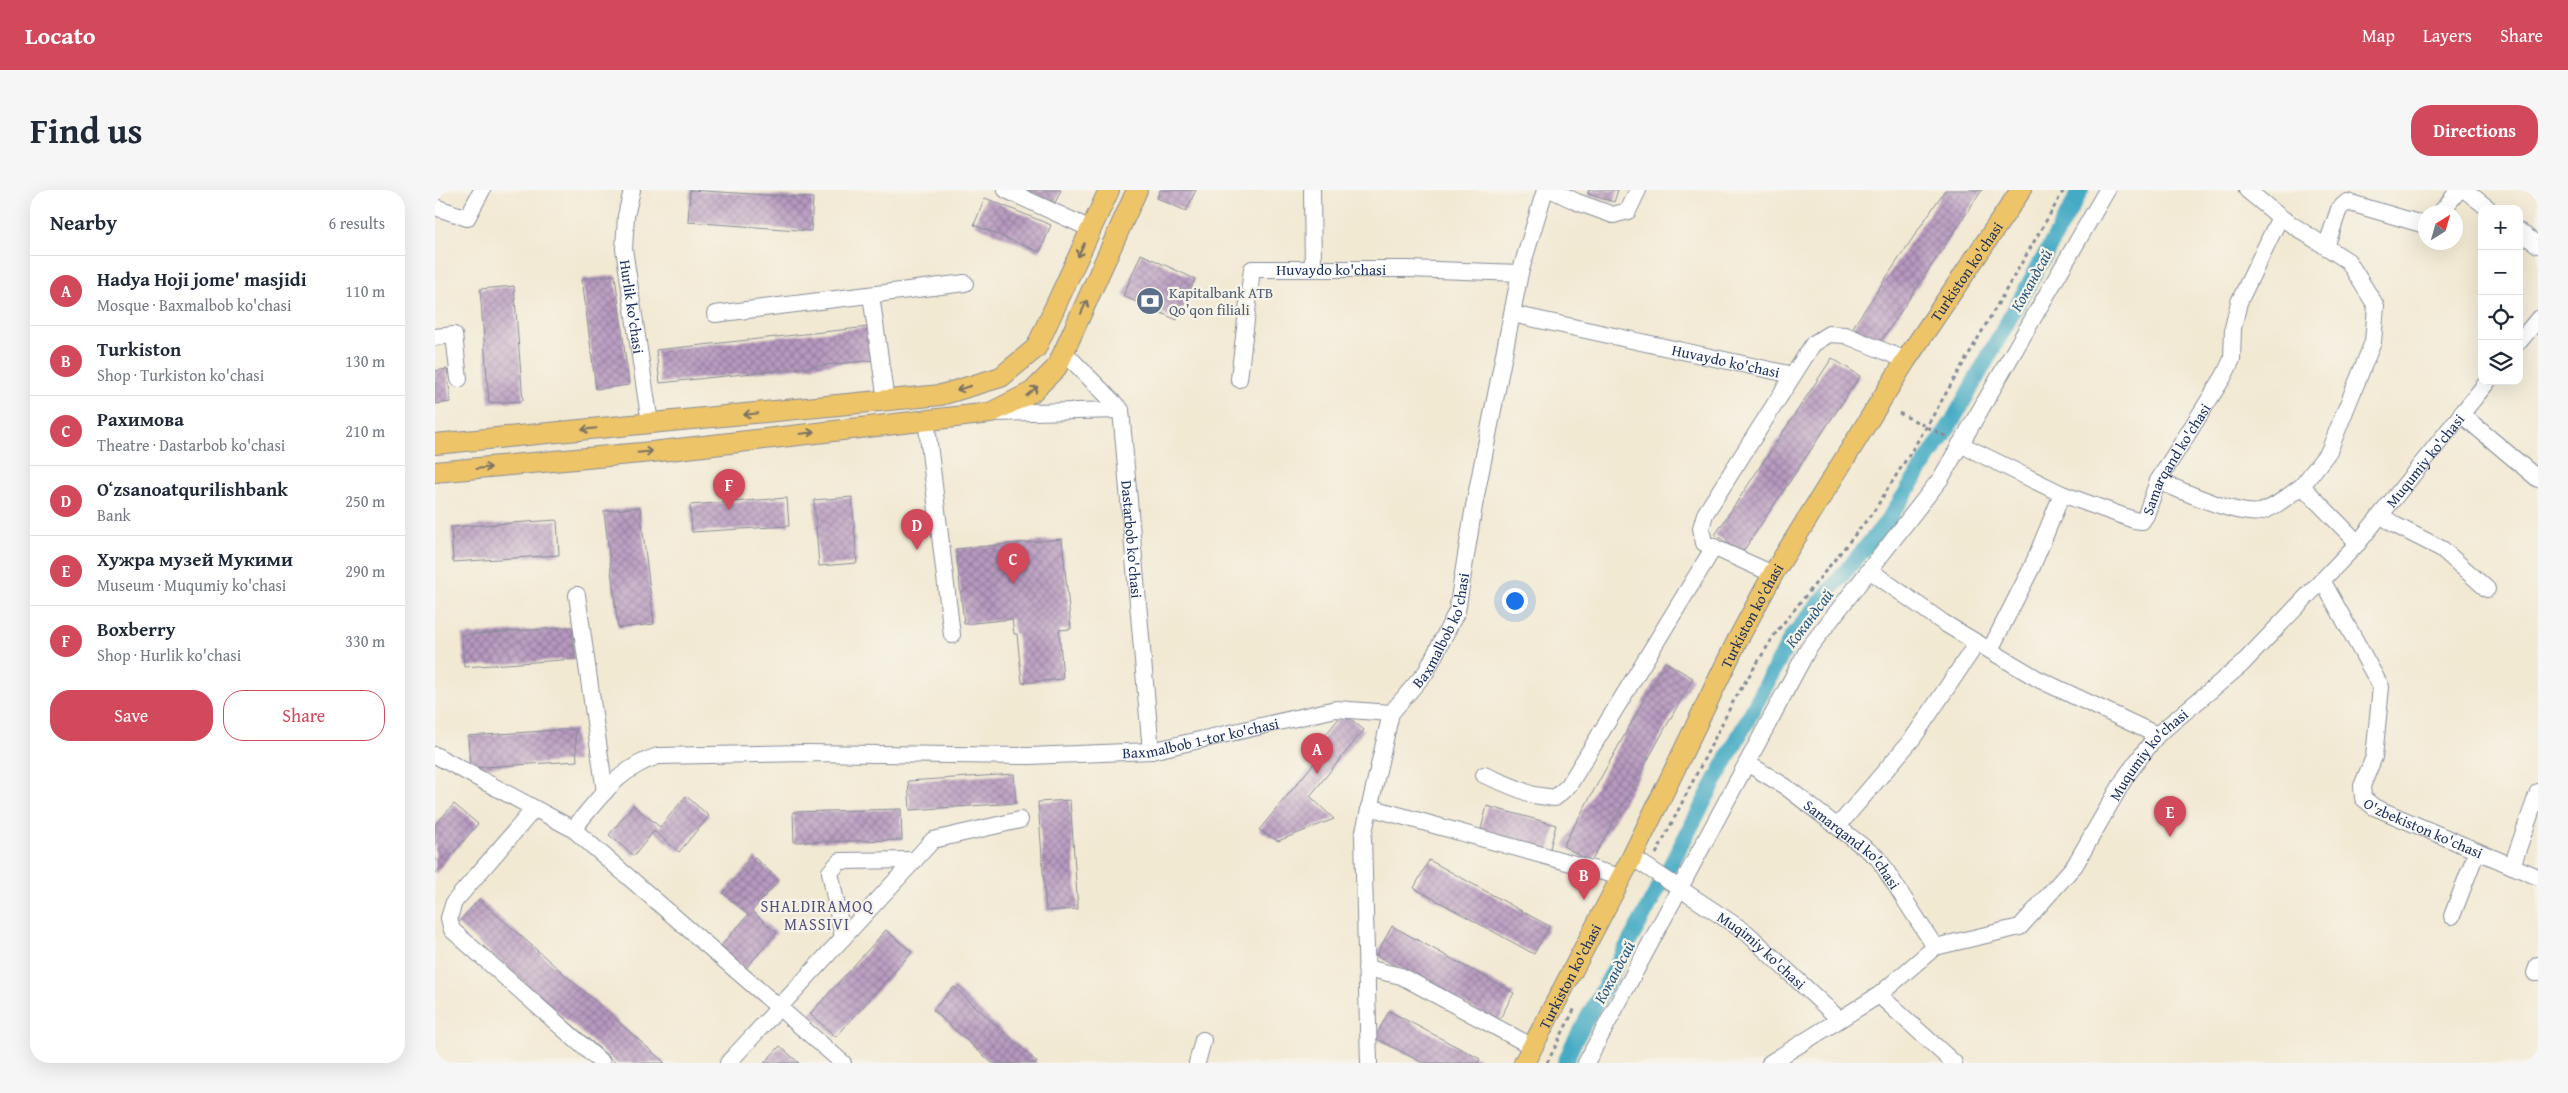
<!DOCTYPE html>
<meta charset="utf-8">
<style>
:root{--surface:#fff;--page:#f6f6f7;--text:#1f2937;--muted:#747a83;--line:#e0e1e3;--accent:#d1495b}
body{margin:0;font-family:"Gentium Book Plus",serif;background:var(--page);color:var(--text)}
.controls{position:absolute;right:15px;top:15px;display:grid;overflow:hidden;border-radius:10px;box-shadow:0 5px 20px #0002}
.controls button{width:45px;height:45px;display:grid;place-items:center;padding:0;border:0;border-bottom:1px solid var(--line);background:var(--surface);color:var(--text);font:25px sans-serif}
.compass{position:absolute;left:1983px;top:15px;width:45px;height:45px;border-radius:50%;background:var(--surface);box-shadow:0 5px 20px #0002;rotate:37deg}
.you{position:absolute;left:1079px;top:410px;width:18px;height:18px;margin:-12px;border:4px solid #fff;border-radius:50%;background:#1a73e8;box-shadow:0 0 0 8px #1a73e833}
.badge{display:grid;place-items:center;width:32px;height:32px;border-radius:50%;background:var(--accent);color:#fff;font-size:16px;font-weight:700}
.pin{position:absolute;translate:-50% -41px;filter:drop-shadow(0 1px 2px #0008)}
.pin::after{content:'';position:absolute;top:26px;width:18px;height:15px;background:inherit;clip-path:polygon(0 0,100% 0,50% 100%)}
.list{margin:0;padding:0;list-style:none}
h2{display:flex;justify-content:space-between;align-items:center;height:65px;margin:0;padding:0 20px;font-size:21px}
h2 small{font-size:16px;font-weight:400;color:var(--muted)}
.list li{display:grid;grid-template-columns:32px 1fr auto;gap:15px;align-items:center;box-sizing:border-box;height:70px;padding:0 20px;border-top:1px solid var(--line)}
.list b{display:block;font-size:19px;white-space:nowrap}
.list p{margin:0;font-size:16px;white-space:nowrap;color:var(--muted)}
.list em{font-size:16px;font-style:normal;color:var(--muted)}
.actions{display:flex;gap:10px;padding:15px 20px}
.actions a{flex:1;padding:11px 0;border:1px solid var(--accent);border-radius:20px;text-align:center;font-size:18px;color:var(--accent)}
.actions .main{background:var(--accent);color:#fff}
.icon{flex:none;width:28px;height:28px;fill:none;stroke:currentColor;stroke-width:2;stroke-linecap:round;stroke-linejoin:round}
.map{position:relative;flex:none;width:2103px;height:873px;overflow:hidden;border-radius:20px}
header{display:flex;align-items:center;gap:30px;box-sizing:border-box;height:70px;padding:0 25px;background:var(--accent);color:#fff}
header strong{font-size:24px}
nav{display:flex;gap:28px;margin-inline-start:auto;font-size:18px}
.intro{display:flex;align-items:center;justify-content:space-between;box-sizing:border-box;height:120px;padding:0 30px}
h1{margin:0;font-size:35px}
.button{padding:12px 22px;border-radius:20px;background:var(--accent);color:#fff;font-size:18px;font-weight:700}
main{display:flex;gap:30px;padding:0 30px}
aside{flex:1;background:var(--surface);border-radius:20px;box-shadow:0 5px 20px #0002}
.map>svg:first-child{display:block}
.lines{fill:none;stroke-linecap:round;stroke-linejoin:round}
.canal{stroke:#44abc4;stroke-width:16}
.building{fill:url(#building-cross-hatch)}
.minor-casing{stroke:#868c98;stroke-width:18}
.major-casing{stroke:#868c98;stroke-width:22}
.path{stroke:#868c98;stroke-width:3;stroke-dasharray:4 4;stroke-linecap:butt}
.minor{stroke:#fff;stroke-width:16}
.major{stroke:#eec469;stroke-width:20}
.oneway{stroke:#7a7263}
.labels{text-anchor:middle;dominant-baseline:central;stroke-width:4.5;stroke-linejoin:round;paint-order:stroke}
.street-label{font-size:15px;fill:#1b2f5e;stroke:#f7f3e8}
.service-label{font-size:15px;fill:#4e5e75;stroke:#f7f3e8;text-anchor:start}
.water-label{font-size:16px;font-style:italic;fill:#295a82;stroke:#f7f3e8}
.neighbourhood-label{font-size:16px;letter-spacing:1px;fill:#525480;stroke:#f7f3e8}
</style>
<header>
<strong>Locato</strong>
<nav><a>Map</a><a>Layers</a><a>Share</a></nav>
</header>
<div class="intro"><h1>Find us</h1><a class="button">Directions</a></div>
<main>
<aside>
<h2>Nearby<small>6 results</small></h2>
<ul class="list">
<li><span class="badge">A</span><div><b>Hadya Hoji jome' masjidi</b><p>Mosque · Baxmalbob ko'chasi</p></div><em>110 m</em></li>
<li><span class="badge">B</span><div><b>Turkiston</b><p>Shop · Turkiston ko'chasi</p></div><em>130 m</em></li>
<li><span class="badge">C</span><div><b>Рахимова</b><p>Theatre · Dastarbob ko'chasi</p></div><em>210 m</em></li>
<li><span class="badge">D</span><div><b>Oʻzsanoatqurilishbank</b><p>Bank</p></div><em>250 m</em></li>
<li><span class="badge">E</span><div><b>Хужра музей Мукими</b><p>Museum · Muqumiy ko'chasi</p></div><em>290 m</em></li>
<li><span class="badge">F</span><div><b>Boxberry</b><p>Shop · Hurlik ko'chasi</p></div><em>330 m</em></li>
</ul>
<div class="actions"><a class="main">Save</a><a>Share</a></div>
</aside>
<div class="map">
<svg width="2103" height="873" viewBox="0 0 2103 873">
<defs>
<pattern id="building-cross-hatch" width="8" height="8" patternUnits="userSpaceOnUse" patternTransform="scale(1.25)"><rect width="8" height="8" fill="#b799bf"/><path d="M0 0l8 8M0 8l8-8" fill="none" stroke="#947d9e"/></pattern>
</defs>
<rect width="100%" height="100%" fill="#f7f3e8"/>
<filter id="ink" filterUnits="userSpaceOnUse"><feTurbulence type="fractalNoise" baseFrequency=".02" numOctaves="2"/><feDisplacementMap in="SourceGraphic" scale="10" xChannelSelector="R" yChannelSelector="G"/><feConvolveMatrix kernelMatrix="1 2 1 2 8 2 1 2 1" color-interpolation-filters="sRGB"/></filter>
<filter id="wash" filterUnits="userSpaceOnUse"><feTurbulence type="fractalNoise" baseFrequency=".0096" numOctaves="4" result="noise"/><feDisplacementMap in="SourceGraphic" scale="20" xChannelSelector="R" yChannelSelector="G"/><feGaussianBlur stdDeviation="1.12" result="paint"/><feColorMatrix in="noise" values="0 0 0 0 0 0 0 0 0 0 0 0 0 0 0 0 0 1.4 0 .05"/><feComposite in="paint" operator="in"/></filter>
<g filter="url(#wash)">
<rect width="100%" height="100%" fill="#f2e9d3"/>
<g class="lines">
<path class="canal" d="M1130,873L1138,854L1209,725L1357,446L1453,330L1518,230L1646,0"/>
</g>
<g id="blocks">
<path class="building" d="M255,0L378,8L376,41L253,32Z
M592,0H626L620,13Z
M725,0H761L751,21L722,8Z
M1154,0H1183L1179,12L1153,4Z
M1510,0H1547L1444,154L1418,137Z
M550,8L616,35L605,62L539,35Z
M706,64L760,89L742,130L688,106Z
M180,85L194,195L161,199L147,89Z
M79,96L88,211L54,213L45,99Z
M434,137L439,170L225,193L221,160Z
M1397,168L1425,186L1307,363L1280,345Z
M12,179L16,212L0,214V181Z
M417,307L422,373L384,376L379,310Z
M352,308L354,336L257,342L255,315Z
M205,317L219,434L183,438L169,321Z
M122,330L124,365L18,372L16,337Z
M627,349L636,439L624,440L628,489L587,493L582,444H579L577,429L529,434L521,359Z
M137,437L140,469L29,477L27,445Z
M1230,472L1258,488L1156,672L1128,656Z
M908,523L929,540L875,606L899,629L843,651L824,640L889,561L881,557Z
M140,539L142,571L35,578L33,546Z
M579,584L581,613L475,620L473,591Z
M251,606L274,626L244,662L219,641L199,666L174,645L198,615L225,637Z
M635,610L643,719L611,721L603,612Z
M19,614L43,634L0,684V635Z
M1052,616L1121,635L1114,662L1045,643Z
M466,619L467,650L359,652L358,622Z
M320,668L344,690L317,721L342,743L310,779L285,757L313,725L288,703Z
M994,670L1114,736L1099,764L979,698Z
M44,709L230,873H181L22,734Z
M957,736L1079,803L1063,832L941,765Z
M451,740L477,762L401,847L375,824Z
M519,797L602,872L601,873H557L498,820Z
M954,821L1045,869L1043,873H988L940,848Z
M345,856L364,873H329Z"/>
</g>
</g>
<g filter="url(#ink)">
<use href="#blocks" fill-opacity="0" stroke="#868c98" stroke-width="1"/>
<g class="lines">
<g class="minor-casing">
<g id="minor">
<path id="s1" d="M197,0L191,26L189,59L215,233"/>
<path d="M571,0L656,39"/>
<path d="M877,0L878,79"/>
<path d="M1117,0L1142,12L1178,25L1193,21L1203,0"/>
<path d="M1812,0L1845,27L1913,71L1941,116L1938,152L1894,261L1867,296L1923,353"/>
<path d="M0,17L32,28L47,0"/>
<path d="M2006,22L2024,0L2031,1L2054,19"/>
<path d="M2084,41L2103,55"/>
<path d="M1891,57L1904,19L1912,12L1990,35"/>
<path d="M436,105L451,211"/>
<path d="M280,124L530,93"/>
<path id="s2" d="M1077,124L1358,185"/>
<path d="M0,147L19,145L24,189"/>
<path d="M2084,152L2103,129"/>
<path id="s3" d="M629,162L686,220L716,561"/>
<path id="s4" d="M804,189L817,79H974L1085,83"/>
<path d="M558,223L686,220"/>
<path d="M2026,224L2103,289"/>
<path d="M491,229L517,445"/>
<path id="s5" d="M1525,254L1627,304L1699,330L1707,331L1711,325L1723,291L1789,186L1797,169L1798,138L1804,112L1845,27"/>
<path d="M1723,291C1746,300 1801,326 1824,322C1839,319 1854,305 1867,296"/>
<path d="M1946,325L1960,335L2007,359L2052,399"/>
<path d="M1434,380L1509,433L1603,489L1722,545"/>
<path d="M1338,384L1269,353L1266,338L1270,324L1378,154L1394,144L1410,145L1471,170"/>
<path id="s6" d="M1887,390L1946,497L1939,567L1927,596L1928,608L1939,617L2103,687"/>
<path d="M142,405L170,602"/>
<path d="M1555,460L1597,377L1627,304"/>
<path d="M0,565L138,639L408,873"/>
<path id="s7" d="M1312,573L1351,597L1443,668L1500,757"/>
<path d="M1049,585L1098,605L1120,608L1134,595L1279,357"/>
<path d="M934,617L1186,687"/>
<path d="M99,619L19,712L14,728L17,740L167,873"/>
<path d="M1403,636L1478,548L1542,453"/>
<path id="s8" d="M138,639C165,608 182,579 223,566L371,563L594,566L716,561L901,519L956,523"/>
<path id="s9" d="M1197,667L1312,743L1404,829"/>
<path d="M2077,676L2103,602"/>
<path d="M2017,726L2042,661"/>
<path d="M408,748L395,682L405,671L480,670"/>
<path d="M2103,775L2100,783H2103"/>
<path d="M931,778L966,786L1098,857"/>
<path d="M1444,805L1519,873"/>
<path d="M293,873L498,650L585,630"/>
<path d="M762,873L768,850"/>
<path id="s10" d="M934,873L928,646L956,523L991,482L1022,421L1039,316L1085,83L1110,0"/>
<path d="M1151,873L1373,459L1506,288L1672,0"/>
<path id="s11" d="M1335,873L1444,805L1500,757L1585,737L1640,675L1691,586L1722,545L1806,475L1923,353L2053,191"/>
</g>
</g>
<g class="major-casing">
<g id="major">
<path d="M0,254L506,205L566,187L601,158L674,0"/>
<path d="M0,282L217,262L555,223L597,202L622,177L702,0"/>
<path id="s12" d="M1089,873L1197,667L1302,451L1338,384L1471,170L1586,0"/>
</g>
</g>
<path class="path" d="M1464,223L1512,247
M1221,664L1299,510L1342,441L1439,321L1492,236L1629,0
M1112,873L1140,818"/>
<use href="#minor" class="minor"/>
<use href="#major" class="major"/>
</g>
<defs><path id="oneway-shaft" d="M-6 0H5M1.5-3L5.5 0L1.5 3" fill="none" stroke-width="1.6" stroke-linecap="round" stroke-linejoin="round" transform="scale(1.25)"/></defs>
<g class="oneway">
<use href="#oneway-shaft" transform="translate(646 60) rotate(115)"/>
<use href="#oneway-shaft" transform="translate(649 117) rotate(-66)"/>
<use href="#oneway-shaft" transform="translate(529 198) rotate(163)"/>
<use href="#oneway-shaft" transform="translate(597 201) rotate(-39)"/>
<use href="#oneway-shaft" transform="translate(316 224) rotate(174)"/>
<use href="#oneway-shaft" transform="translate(154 239) rotate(174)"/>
<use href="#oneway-shaft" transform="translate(372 243) rotate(-7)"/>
<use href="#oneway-shaft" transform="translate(210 262) rotate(-5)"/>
<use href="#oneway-shaft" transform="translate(49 278) rotate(-5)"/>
</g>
</g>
<defs>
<g id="bank-disc" transform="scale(1.4375)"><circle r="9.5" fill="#5c6f8a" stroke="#f7f3e8"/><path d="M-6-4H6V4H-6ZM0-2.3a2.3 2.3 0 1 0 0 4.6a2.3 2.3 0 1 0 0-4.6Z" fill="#fff"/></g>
</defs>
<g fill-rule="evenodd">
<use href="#bank-disc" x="715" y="111"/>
</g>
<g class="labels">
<g class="street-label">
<text stroke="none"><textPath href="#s4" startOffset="190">Huvaydo ko'chasi</textPath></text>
<text stroke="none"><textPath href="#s12" startOffset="908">Turkiston ko'chasi</textPath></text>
<text stroke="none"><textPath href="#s1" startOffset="118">Hurlik ko'chasi</textPath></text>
<text stroke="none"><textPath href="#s2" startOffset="219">Huvaydo ko'chasi</textPath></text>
<text stroke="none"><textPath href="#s5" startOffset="269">Samarqand ko'chasi</textPath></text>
<text stroke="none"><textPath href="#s11" startOffset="911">Muqumiy ko'chasi</textPath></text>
<text stroke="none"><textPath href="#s3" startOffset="211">Dastarbob ko'chasi</textPath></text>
<text stroke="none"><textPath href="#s12" startOffset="502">Turkiston ko'chasi</textPath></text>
<text stroke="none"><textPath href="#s10" startOffset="452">Baxmalbob ko'chasi</textPath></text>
<text stroke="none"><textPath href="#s8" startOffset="658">Baxmalbob 1-tor ko'chasi</textPath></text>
<text stroke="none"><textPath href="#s11" startOffset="506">Muqumiy ko'chasi</textPath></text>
<text stroke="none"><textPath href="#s6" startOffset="304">O'zbekiston ko'chasi</textPath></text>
<text stroke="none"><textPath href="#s7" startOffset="134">Samarqand ko'chasi</textPath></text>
<text stroke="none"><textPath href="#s9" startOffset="160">Muqimiy ko'chasi</textPath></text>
<text stroke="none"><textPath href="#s12" startOffset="98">Turkiston ko'chasi</textPath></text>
</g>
<g class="service-label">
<text x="734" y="102">Kapitalbank ATB<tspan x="734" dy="17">Qo’qon filiali</tspan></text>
</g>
<g class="water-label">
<text transform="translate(1596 90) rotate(-61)">Кокандсай</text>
<text transform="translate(1374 428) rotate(-53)">Кокандсай</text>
<text transform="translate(1179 782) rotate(-62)">Кокандсай</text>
</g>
<g class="neighbourhood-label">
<text x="382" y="716">SHALDIRAMOQ<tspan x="382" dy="18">MASSIVI</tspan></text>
</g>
</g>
</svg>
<div class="controls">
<button>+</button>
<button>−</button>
<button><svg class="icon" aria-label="locate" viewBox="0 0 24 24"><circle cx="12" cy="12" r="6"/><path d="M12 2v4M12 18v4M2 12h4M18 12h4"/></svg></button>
<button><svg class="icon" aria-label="layers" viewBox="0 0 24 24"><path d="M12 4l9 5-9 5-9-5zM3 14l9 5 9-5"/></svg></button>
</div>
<svg class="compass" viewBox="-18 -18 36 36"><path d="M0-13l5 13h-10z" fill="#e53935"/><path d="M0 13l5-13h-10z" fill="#747a83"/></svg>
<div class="you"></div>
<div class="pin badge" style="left:882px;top:584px">A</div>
<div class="pin badge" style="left:1149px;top:710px">B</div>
<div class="pin badge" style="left:578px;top:394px">C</div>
<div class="pin badge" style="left:482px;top:360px">D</div>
<div class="pin badge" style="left:1735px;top:647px">E</div>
<div class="pin badge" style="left:294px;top:320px">F</div>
</div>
</main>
